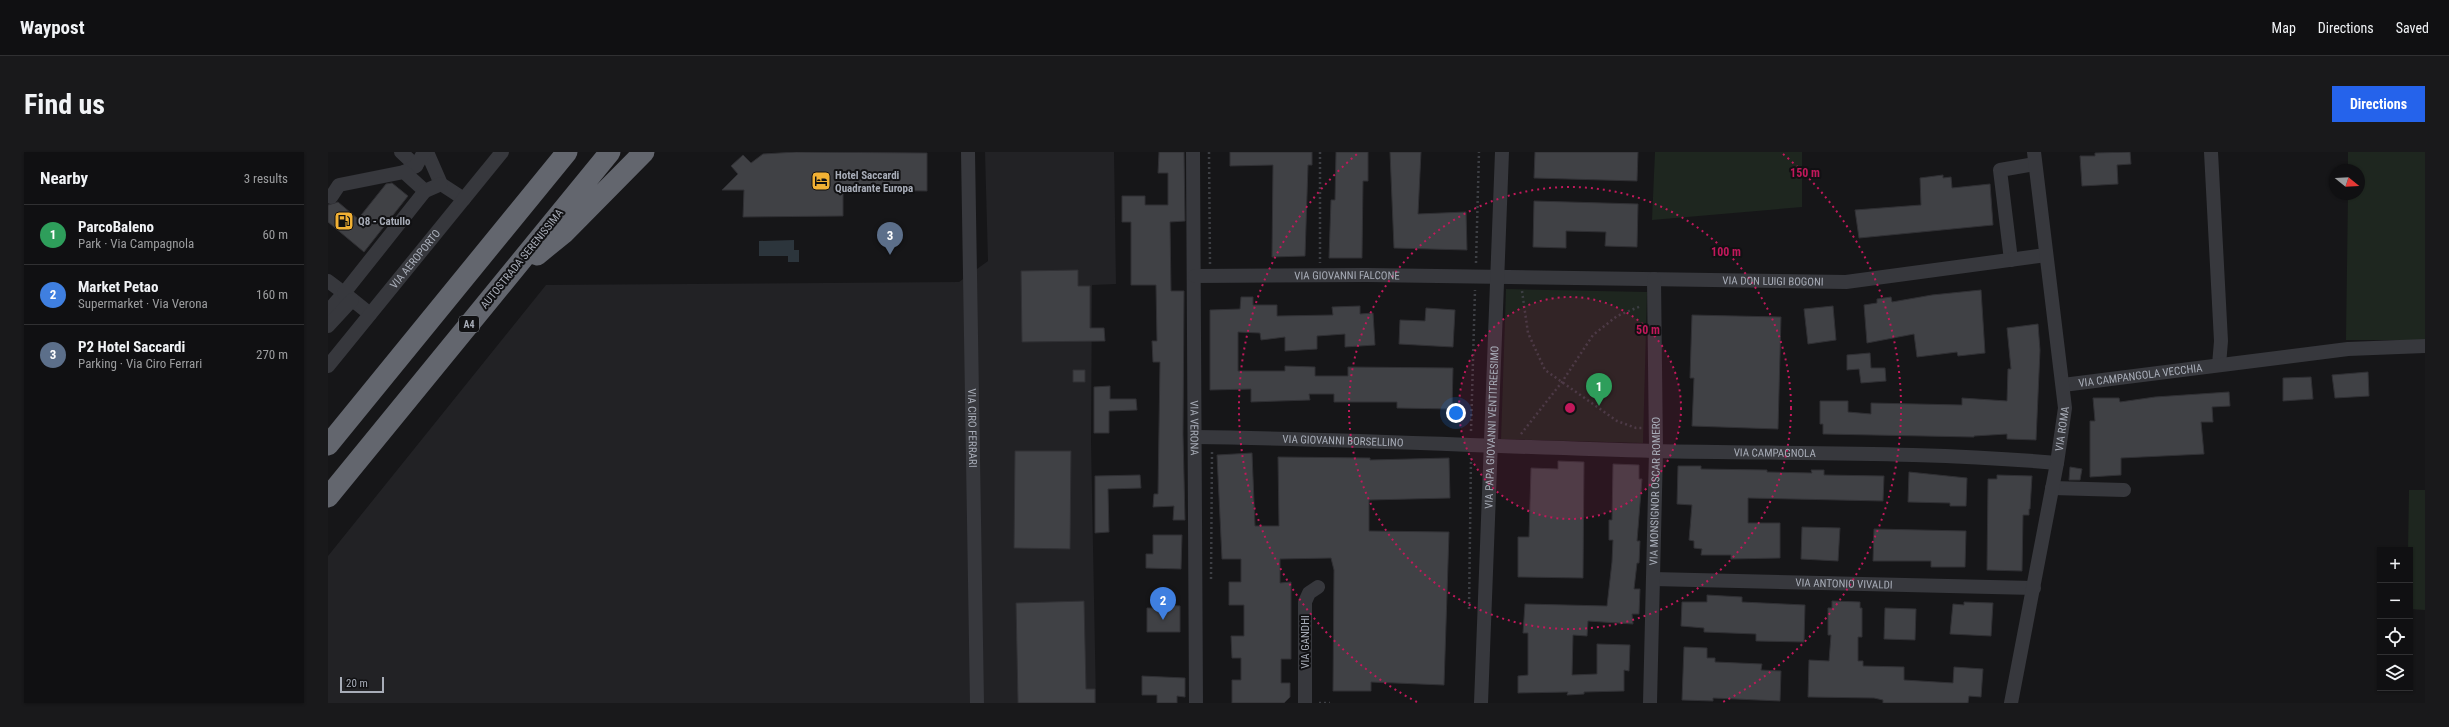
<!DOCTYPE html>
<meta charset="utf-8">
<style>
:root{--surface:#101012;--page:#19191b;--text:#f1f3f6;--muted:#9c9d9f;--line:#303032;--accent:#2563eb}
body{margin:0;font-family:"Roboto Condensed",sans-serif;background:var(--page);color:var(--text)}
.controls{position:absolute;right:12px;bottom:12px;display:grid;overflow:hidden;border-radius:0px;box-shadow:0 1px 3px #0004}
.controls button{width:36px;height:36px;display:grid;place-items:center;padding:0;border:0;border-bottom:1px solid var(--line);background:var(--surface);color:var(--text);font:20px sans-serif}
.compass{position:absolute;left:2001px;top:12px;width:36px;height:36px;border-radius:50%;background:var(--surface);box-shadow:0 1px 3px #0004;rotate:108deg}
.scale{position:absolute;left:12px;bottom:10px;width:44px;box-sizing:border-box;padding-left:4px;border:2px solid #a8adb8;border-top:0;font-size:11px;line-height:14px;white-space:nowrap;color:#a8adb8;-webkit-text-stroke:3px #111113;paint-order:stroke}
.you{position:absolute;left:1128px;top:261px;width:14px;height:14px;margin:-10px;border:3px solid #fff;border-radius:50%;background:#1a73e8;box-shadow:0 0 0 6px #1a73e833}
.badge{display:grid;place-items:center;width:26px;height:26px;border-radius:50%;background:var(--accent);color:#fff;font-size:13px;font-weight:700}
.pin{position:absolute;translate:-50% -33px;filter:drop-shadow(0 1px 2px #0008)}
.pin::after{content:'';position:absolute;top:21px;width:14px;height:12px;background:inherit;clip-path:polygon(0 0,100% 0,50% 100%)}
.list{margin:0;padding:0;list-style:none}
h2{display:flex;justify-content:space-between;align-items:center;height:52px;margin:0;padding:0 16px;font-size:17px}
h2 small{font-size:13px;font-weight:400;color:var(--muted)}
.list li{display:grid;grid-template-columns:26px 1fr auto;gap:12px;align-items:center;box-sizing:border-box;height:60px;padding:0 16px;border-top:1px solid var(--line)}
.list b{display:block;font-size:15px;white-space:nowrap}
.list p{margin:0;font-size:13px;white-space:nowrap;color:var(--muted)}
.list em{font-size:13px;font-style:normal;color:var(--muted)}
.icon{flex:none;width:22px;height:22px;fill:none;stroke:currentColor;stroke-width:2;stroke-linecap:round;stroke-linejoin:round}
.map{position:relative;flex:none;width:2097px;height:551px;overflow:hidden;border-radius:0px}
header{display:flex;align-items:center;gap:24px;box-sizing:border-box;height:56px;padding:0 20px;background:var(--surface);border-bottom:1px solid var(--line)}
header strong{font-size:19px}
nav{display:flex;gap:22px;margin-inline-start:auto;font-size:14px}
.intro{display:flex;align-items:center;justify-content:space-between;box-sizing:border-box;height:96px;padding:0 24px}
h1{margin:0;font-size:28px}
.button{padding:10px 18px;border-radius:0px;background:var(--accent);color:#fff;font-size:14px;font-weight:700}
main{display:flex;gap:24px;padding:0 24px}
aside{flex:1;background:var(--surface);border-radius:0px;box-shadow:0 1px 3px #0004}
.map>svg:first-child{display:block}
.built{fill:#222225}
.green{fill:#1e261f}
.water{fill:#2c353c}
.building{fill:#404145;stroke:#303034}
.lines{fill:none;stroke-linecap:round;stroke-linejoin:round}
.path{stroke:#3d3f44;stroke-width:2.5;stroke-dasharray:2 3;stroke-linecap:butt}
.minor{stroke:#37383d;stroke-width:14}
.highway{stroke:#63666e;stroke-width:21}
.ring{fill:none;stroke:#c2185b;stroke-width:2;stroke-dasharray:2 4}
.labels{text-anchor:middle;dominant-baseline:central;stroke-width:4;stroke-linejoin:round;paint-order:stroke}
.shield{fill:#111113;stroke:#7b7e86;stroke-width:1}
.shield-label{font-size:10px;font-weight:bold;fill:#a8adb8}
.poi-label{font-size:11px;font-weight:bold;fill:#a8adb8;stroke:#111113;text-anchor:start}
.street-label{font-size:11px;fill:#a8adb8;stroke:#111113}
.centre{fill:#c2185b;stroke:#111113;stroke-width:2}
.ring-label{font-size:12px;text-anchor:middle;font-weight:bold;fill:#c2185b;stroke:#111113;stroke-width:4;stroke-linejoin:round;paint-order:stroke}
</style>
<header>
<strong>Waypost</strong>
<nav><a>Map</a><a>Directions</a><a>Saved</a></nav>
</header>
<div class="intro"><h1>Find us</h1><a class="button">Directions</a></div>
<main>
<aside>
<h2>Nearby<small>3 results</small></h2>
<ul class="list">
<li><span class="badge" style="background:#2e9e5b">1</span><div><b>ParcoBaleno</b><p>Park · Via Campagnola</p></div><em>60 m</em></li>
<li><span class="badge" style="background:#3f7fe0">2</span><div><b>Market Petao</b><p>Supermarket · Via Verona</p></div><em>160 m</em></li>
<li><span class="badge" style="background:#5c6f8a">3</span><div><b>P2 Hotel Saccardi</b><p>Parking · Via Ciro Ferrari</p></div><em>270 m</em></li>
</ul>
</aside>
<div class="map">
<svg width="2097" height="551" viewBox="0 0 2097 551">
<rect width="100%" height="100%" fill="#161618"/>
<path class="built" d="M657,0H786L788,132L764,133L763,290L768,551H0V404L218,133L631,130L660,109Z"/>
<path class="green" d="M1327,0H1474V55L1324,68Z
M2020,0H2097V188H2018L2020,42H2031V18H2020Z
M1178,137L1319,140L1315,291L1173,287Z
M2081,338H2097V458L2082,457V398H2080Z"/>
<path class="water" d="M466,88V98H471V110H460V104H431V89Z"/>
<path class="building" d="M468,0L599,1V39L515,38V64L415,65L416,38H394L410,22L403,14L415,3L423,11L435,2Z
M831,0H856L857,69L842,70L843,139H856L855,282L857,368H845L846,354L825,355L826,342H830L832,210H825L824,189H829L828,133H803V70H794V44H817V53H840V21H830Z
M902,0H984V13H980L977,104L944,105L945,13L902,14Z
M1008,0H1040V29H1035L1034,106H1001L1003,48H1007Z
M1062,0H1093L1090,62L1138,60L1139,98L1066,96Z
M1207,0H1310L1309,29L1206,26Z
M1802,0L1803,12L1789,13L1790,32L1754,34L1752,4H1767V1Z
M1615,23V26L1623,25L1624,36L1662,32L1665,73L1531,86L1527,58L1593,53L1592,26Z
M64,31L80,44L36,100L0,70V53L10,50L30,67L58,32Z
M1206,49L1310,52L1309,95L1277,94L1278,80L1238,79V96L1205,95Z
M750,118V134H762V176H776L777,189L694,190L693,119Z
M1653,138L1657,201L1630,204L1629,200L1589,205L1586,182L1539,191L1536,153L1549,151V147L1563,145L1564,150L1604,143Z
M913,145H925V153H949V164L1005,163L1004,155L1032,154V162L1045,161L1047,193L1017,195V182L989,184V197L957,199V185L933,188L932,181L910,180V219H957V214L987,215V224H1020V215L1125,216L1124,257L1069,256V250H1006V242H981L982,248L923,250V237L882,238V158L912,157Z
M1505,154L1508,188L1480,192L1476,157Z
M1098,156L1127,158L1125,195L1071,192L1072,168L1097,169Z
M1364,163L1453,165L1450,277L1364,274L1366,226H1362Z
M1710,172L1712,198L1708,288L1679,287V282L1646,284V285L1495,282V272H1492V249H1520V260L1543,262V251L1634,253V246L1679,249L1680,217H1683L1679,176Z
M1542,201L1543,216H1557L1558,229L1533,231L1531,217L1519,218V203Z
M745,218H757V230H745Z
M2040,220L2041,244L2007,246L2004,223Z
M1983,225L1985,247L1955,249V226Z
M782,234V247H808L809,258L781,259V281H766V235Z
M1901,240L1902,254L1884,255L1885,270H1873L1876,302L1793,306V323L1762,325V269H1767L1765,246H1791L1792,250L1827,245Z
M687,299H743L742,397L686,396Z
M924,301L927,374H951L950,305L1042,306V308L1121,306L1122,346L1041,348V379L1121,380L1116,533L1043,530V539H1005L1006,418L1003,406L952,407V431L963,430V507H953V531H962V545L956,551H904V528H913V506H904L903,484H916V453H901V430H913V407H894L889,303Z
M1230,309L1256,310L1255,426L1190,425V385H1201L1203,316L1230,317Z
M1285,312L1311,313V327H1314L1309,389H1312L1311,411H1309L1306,437H1312L1311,462H1304L1305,472L1260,469L1259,484L1245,483L1244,523L1269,522V492L1302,493L1301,519L1296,518V539L1256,540V542L1239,543L1240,540L1190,541V524L1200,523V481H1195L1197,452L1279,454L1284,410L1285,388H1281V368H1284Z
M1350,314H1373V317L1439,318V320L1484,321L1483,318H1496V323L1556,324L1555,349L1420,346V371H1452V406L1403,407V403H1373L1374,397L1366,396V389L1361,388L1364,353L1349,352Z
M1742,315L1754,317L1752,328H1741Z
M1581,320L1639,326L1638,354H1622V351L1580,350Z
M812,323L813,336L780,337L781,380L767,381V324Z
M1669,323L1704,324L1702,357H1701V363H1695L1694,419L1659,418L1660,327H1669Z
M1474,375L1512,376L1510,409L1473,407Z
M1546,377L1638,379L1637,415H1603V409H1545Z
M825,383H854L853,417L818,416V402H825Z
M1379,443L1414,445V450L1477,453L1476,490L1428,489V482L1376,480V476L1353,474L1354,450H1379Z
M756,449L758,537H767V551H690L688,451Z
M1504,449L1532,450V456H1534V485H1530V509H1535V514L1576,515V528L1625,531L1626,515L1655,517L1653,545L1641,544L1640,551H1555V548L1546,546L1480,545L1481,508L1501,509L1503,483H1500V456H1504Z
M1636,450L1665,451L1663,484L1622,482L1625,452L1636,453Z
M838,453L852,454V480H819V456H838Z
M1557,456L1588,457L1587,488L1556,487Z
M1356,495L1379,496V506H1387V510L1434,512L1433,518L1453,519L1452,549L1385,546V549L1354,548Z
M814,524L857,526V545L849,544V551H829V543H814Z"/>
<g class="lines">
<path class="path" d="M881,0L882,112
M992,0V111
M1148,111L1151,0
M1194,139L1200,181L1217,218L1289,269L1308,276H1315
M1143,279L1147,138
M1193,282L1234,230L1265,183L1289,164L1313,154
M883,427L884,300
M1141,457L1143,306
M991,551H1002"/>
<g class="minor">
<path d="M73,0L88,14"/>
<path d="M99,0L113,32L136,47"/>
<path id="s1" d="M640,0L649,551"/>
<path id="s2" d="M865,0L868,551"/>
<path d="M1883,0L1893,189L1891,213"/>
<path d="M76,20L88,14L96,0"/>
<path d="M3,45L11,33L76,20L97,39"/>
<path d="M1683,108L1672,18L1707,12"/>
<path id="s3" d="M867,124L1039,123L1518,130L1718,103"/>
<path d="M0,129L16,141L0,159"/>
<path d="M42,162L16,141L97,39L113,32"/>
<path d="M0,174L24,148"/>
<path id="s4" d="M0,214L174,0"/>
<path id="s5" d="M1735,233L2020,197L2097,194"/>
<path id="s6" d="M867,285C1020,287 1173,295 1326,299C1461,302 1595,299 1729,311"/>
<path d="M1724,336L1796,338"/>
<path id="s7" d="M1325,427L1706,436"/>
<path d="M977,551V450L981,441L990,435"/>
<path id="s8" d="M1153,551L1174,0"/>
<path id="s9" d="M1322,551L1328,299L1326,127"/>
<path id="s10" d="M1683,551L1729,311L1737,256L1706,0"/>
</g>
<path class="highway" d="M209,103L236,81L316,0
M0,293L239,0
M0,345L282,0"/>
</g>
<circle cx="1242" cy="256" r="111" fill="#c2185b" fill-opacity=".12"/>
<g class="ring">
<circle cx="1242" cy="256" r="111"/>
<circle cx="1242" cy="256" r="221"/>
<path d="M1089 550A332 332 0 0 1 1029 2M1455 2A332 332 0 0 1 1395 550"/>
</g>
<defs>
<g id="hotel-square" transform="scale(1)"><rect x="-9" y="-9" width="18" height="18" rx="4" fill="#f2b134" stroke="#111113"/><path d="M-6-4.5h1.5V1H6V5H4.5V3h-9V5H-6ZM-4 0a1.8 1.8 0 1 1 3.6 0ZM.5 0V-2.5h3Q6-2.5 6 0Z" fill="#111"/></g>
<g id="fuel-square" transform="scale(1)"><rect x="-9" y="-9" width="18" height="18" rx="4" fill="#f2b134" stroke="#111113"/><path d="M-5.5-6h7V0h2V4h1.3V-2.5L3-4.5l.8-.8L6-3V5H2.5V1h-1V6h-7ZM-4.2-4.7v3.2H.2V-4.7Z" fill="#111"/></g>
</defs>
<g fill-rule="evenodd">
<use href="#hotel-square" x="493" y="29"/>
<use href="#fuel-square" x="16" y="69"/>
</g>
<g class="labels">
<rect class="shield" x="131" y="164" width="20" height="16" rx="3"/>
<g class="shield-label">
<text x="141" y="172">A4</text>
</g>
<g class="poi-label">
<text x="507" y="23">Hotel Saccardi<tspan x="507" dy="13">Quadrante Europa</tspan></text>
<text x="30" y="69">Q8 - Catullo</text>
</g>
<g class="street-label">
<text stroke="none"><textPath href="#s4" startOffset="138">VIA AEROPORTO</textPath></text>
<text transform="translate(194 107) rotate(-51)">AUTOSTRADA SERENISSIMA</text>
<text stroke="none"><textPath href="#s3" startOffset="152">VIA GIOVANNI FALCONE</textPath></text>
<text stroke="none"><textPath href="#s3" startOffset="578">VIA DON LUIGI BOGONI</textPath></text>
<text stroke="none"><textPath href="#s5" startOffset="78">VIA CAMPANGOLA VECCHIA</textPath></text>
<text stroke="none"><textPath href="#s1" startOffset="276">VIA CIRO FERRARI</textPath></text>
<text stroke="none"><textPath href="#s2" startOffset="276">VIA VERONA</textPath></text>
<text stroke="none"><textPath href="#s8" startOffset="276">VIA PAPA GIOVANNI VENTITREESIMO</textPath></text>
<text stroke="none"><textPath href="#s10" startOffset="279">VIA ROMA</textPath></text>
<text stroke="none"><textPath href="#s6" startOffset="148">VIA GIOVANNI BORSELLINO</textPath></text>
<text stroke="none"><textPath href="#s6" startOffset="580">VIA CAMPAGNOLA</textPath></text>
<text stroke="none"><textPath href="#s9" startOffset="212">VIA MONSIGNOR OSCAR ROMERO</textPath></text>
<text stroke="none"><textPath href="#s7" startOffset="191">VIA ANTONIO VIVALDI</textPath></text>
<text transform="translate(977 490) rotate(-90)">VIA GANDHI</text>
</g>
</g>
<circle cx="1242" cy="256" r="6" class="centre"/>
<g class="ring-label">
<text x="1477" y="25">150 m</text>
<text x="1398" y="104">100 m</text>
<text x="1320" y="182">50 m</text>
</g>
</svg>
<div class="controls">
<button>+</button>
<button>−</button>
<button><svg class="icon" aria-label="locate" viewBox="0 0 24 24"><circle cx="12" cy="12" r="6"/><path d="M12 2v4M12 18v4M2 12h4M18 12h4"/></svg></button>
<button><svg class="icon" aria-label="layers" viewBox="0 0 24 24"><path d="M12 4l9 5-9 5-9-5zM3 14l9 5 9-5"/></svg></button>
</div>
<svg class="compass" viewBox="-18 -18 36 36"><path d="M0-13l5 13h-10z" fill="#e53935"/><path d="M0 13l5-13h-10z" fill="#9c9d9f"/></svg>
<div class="scale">20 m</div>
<div class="you"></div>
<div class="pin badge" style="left:1271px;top:254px;background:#2e9e5b">1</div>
<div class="pin badge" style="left:835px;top:468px;background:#3f7fe0">2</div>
<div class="pin badge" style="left:562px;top:103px;background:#5c6f8a">3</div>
</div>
</main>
